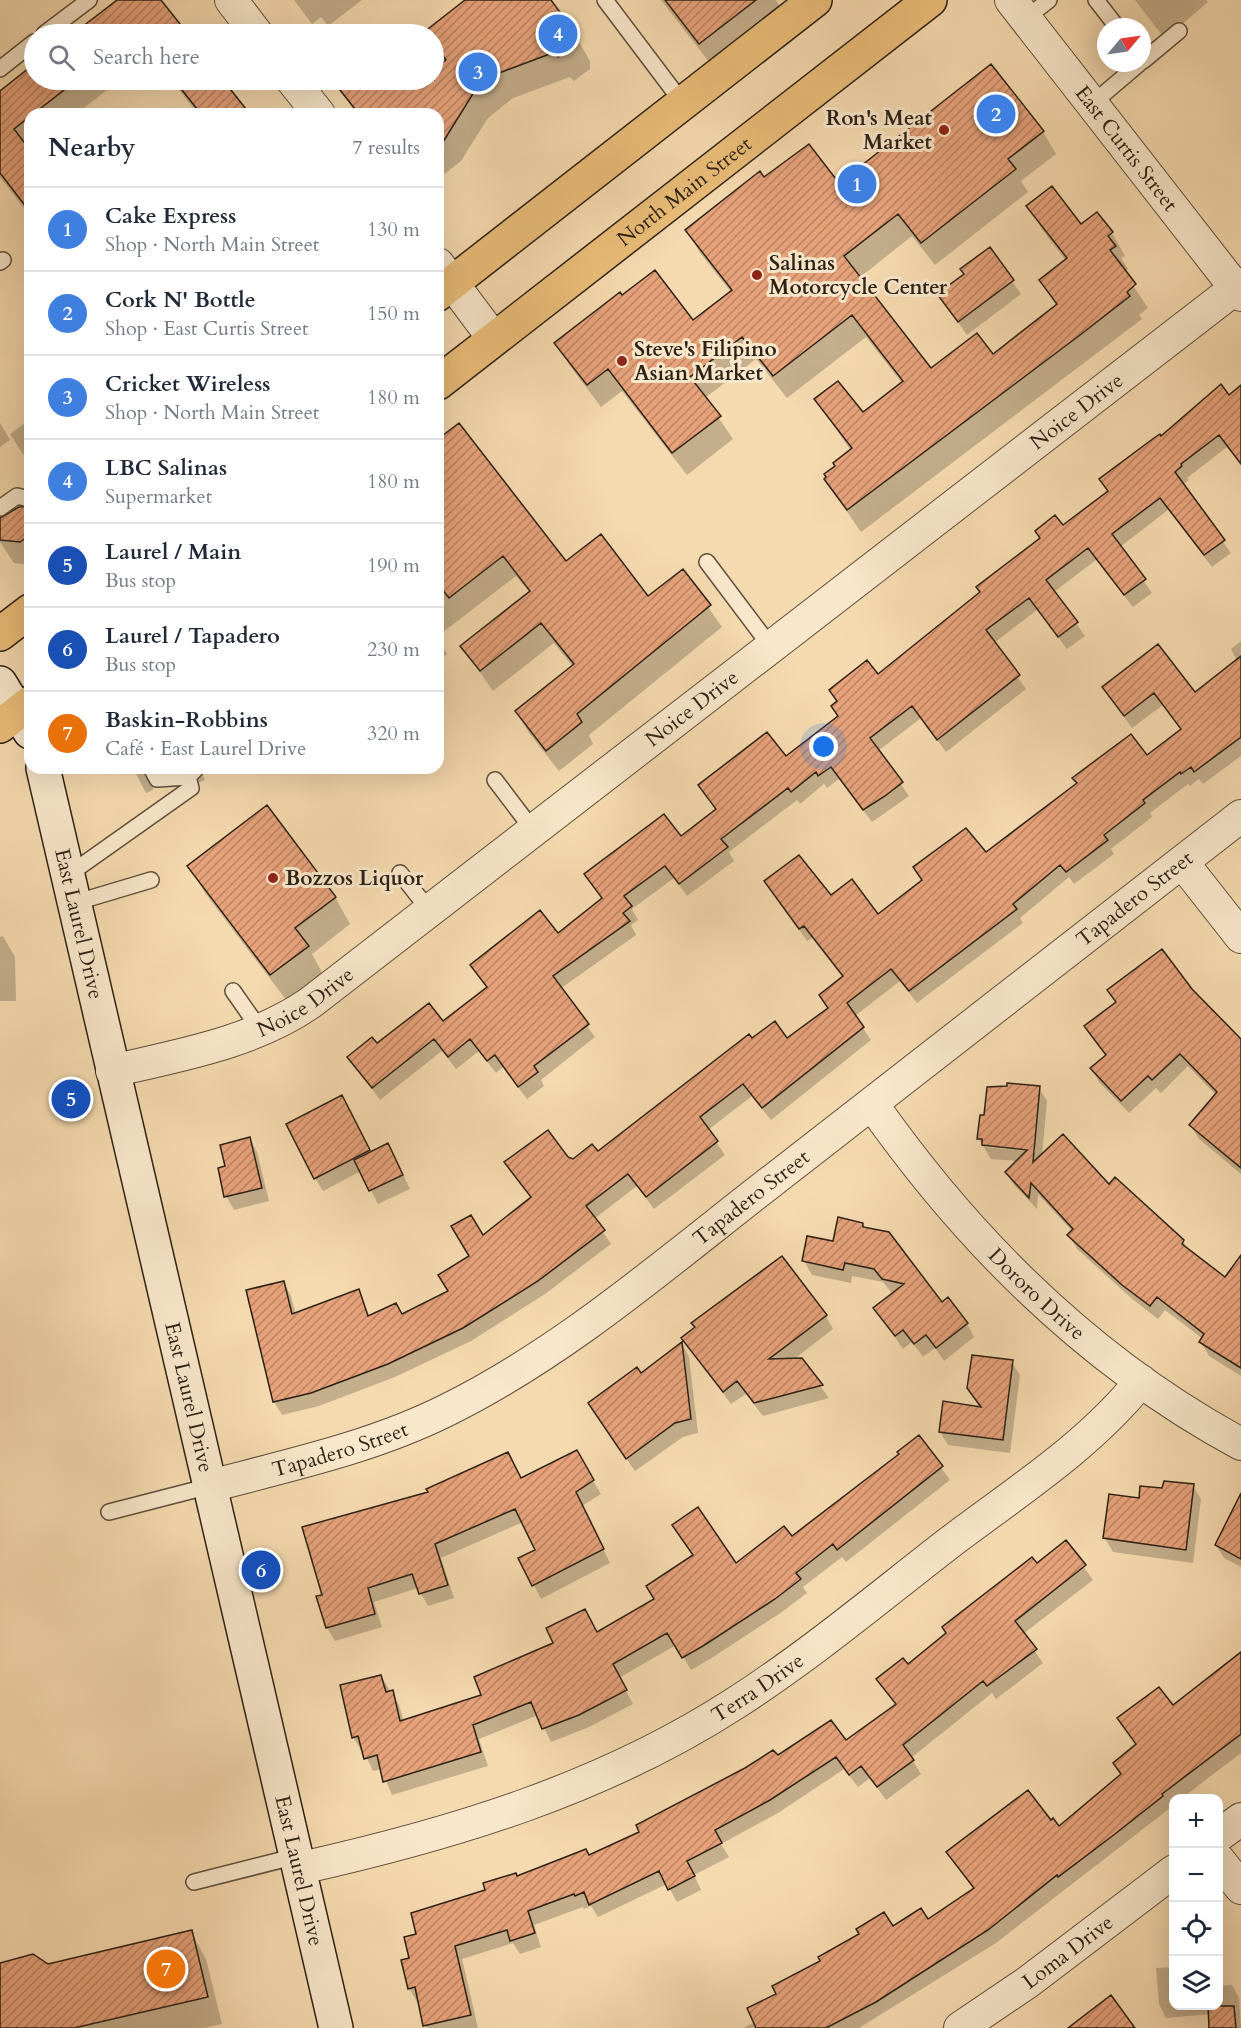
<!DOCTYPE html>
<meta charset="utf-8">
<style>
:root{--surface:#fff;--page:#f2f2f3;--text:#1f2937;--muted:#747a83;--line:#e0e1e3;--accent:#2563eb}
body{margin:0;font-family:Cardo,serif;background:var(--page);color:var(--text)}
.controls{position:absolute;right:18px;bottom:18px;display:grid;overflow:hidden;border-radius:12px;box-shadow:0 6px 24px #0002}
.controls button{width:54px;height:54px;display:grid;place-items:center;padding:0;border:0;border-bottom:2px solid var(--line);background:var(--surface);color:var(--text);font:30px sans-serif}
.compass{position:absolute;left:1097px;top:18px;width:54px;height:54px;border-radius:50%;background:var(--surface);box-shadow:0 6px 24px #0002;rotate:61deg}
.you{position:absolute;left:824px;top:747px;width:21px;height:21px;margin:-15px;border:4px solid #fff;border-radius:50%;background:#1a73e8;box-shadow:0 0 0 9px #1a73e833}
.badge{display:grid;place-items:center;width:39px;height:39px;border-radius:50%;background:var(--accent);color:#fff;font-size:20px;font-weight:700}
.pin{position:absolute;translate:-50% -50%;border:3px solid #fff;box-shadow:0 2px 6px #0006}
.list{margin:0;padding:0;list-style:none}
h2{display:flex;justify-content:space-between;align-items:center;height:78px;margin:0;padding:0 24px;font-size:26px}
h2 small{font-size:20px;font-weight:400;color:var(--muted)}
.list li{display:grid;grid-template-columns:39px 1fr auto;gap:18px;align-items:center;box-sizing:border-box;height:84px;padding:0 24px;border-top:2px solid var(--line)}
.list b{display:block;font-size:22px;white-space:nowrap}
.list p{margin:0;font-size:20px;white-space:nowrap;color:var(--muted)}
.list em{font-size:20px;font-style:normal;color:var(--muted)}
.icon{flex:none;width:33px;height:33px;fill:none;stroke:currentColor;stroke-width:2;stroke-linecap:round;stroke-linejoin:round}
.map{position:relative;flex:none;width:1241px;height:2028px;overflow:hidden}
.search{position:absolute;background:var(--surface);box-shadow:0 6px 24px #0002;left:24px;top:24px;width:420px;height:66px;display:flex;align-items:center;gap:15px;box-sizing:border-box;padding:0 21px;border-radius:33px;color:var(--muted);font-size:22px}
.panel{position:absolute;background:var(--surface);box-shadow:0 6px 24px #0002;left:24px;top:108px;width:420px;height:666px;border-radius:18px}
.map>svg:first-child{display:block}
.shadow{fill:#0003;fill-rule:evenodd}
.building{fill:url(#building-hatch);stroke:#2b2115;stroke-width:1.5}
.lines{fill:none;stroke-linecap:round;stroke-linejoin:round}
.lane-casing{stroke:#5e4f3c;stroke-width:18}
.street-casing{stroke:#5e4f3c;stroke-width:34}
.secondary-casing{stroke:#2b2115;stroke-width:36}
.primary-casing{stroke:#2b2115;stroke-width:36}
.lane{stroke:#f9e7cb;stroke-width:15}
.street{stroke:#f9e7cb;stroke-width:32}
.secondary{stroke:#f9e7cb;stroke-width:33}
.primary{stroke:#ebbd78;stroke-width:33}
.poi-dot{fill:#8f2418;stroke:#f9e7cb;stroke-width:2}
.labels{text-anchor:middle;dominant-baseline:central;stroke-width:6;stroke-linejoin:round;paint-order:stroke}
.poi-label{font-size:21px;font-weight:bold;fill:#2b2115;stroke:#f9e7cb;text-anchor:start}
.street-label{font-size:21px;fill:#2b2115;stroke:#f9e7cb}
</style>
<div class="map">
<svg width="1241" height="2028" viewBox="0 0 1241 2028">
<defs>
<pattern id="building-hatch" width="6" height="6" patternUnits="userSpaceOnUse" patternTransform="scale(1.5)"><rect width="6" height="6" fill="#e7a27a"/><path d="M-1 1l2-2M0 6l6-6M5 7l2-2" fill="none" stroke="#bb8463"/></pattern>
</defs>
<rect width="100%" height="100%" fill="#f6daaf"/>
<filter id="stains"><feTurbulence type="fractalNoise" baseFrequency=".00333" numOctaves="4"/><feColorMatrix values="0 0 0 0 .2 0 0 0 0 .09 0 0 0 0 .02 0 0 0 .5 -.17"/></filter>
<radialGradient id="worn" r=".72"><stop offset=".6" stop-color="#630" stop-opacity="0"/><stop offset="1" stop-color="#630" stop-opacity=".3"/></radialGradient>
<path class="shadow" d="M120,0H159L186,34H75Z
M294,0H362L328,26L321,17L312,24Z
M467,0H549L575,35L590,61V69L574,81L570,77L513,98L488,118L461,161L438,179V114H356L338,84L344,80H401L409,91L424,80H434V72L445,63L434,45V34L426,32Z
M661,0H776L783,12L713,67Z
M1135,0H1206L1208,2L1165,39Z
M34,66V80H120L76,114H30V216L0,177V93Z
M171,80H221L248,114H198Z
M1043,132L1056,154L1021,181L1028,192L935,265L912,236L859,278L931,370L993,356L1057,307L1041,280L1066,261L1042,229L1028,206L1081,226L1112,233L1125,256L1121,258L1128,269L1124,272L1148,308L1139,315L1142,319L861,532L825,480L851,451L816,400L862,415L902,383L866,337L787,398L756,359L705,398L733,439L687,475L622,391L601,407L570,366L556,344L693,322L731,292L700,253L687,230L764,179L839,185Z
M990,249L1021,294L967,335L939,295L965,275Z
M1241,389V465L1227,447L1187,478L1189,480L1182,485L1231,553L1212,567L1168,510L1120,547L1152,593L1133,607L1096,560L1054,592L1085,636L1067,649L1037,610L994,643L1026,689L946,752L921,718L878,751L909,796L892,808L872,822L839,779L827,788L824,784L800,804L797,800L729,852L734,861L687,896L674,878L632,909L638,920L631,925L636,935L560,989L595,1037L541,1080L544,1086L527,1099L503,1067L496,1073L479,1051L456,1069L442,1051L380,1100L349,1057L443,1023L487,988L472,965L557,935L603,899L586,874L681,838L716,811L700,785L785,758L839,717L837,703L831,691L877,676L1109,493L1101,479Z
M30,419V465L10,434Z
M0,423L10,440L0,447Z
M438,441L566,563L647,598L683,571L722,627L589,735L593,744L559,771L529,733L517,712L573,667L554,643L493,691L462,646L530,593L516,576L438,636Z
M30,507V565L14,563L0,542V520Z
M438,639L447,654L438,661Z
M1241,641V756L1203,784L1199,779L1190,786L1188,784L1150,813L1152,817L1111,849L1114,854L1074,884L1069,877L1020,918L1023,923L917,1003L900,981L855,1016L871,1040L771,1120L752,1096L708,1130L725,1155L654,1209L637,1186L594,1219L611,1244L545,1294L471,1341L395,1377L319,1406L282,1415L274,1402L284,1283L291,1296L296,1315L358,1291L370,1317L402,1316L450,1292L482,1237L532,1199L506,1163L567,1158L573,1160L598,1153L752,1041L787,1040L828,1009L821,996L843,978L812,938L807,941L766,881L830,897L877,916L986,854L1078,784L1074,778L1147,758L1182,730L1163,705L1132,728L1103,688L1195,694L1237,661L1231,649Z
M133,768H205L200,770L205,780L187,788H182L178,780L154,783L153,790L146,793Z
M189,866L335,897L350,924L312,954L323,974L287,1001L205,893Z
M3,936L15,957L16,1001H0V937Z
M1191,990L1241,1045V1174L1198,1138L1191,1125L1216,1095L1188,1066L1161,1093L1156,1088L1129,1113L1099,1082L1092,1069L1107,1057L1086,1026L1116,1003L1109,991Z
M1039,1088L1047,1101L1042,1156L1109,1186L1183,1241L1189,1251L1225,1279L1241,1259V1376L1209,1356L1201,1342L1203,1339L1165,1310L1158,1319L1131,1298L1077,1249L1069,1235L1072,1231L1038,1194L1037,1209L1014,1185L1006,1172L1018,1161L991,1159L979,1139L985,1117ZM985,1144L1035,1149V1152L985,1147Z
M350,1111L371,1153L395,1158L410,1189L378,1204L361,1171L323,1191L315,1178Z
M250,1139L257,1152L269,1201L234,1210L226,1196L227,1167Z
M862,1224L942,1304L967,1324L974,1337L944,1361L935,1348L923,1357L912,1342L903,1349L875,1309L895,1293L891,1292L883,1282L852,1276L851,1283L812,1275L804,1261Z
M826,1316L833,1329L793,1360H801L829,1398L763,1416L746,1394L731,1404L683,1338Z
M682,1344L689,1357L698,1433L683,1437L635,1471L598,1417L641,1375Z
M1012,1362L1020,1375L1010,1453L948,1445L940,1432L981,1409L968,1388Z
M918,1437L950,1480L846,1562L842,1557L803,1587L807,1593L782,1612L710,1659L691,1670L676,1645L619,1678L633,1704L587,1728L551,1742L538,1715L479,1739L488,1766L392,1795L381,1769L373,1771L363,1750H361L353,1737L381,1676L399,1705L404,1722L483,1696L655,1600L694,1556L682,1539L736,1565L792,1538L901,1455Z
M576,1452L601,1494L582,1506L610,1563L541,1599L520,1558L537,1550L523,1522L441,1558L454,1598L428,1606L418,1588L374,1602L382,1627L335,1641L327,1628L324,1596L521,1480Z
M1193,1486L1201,1499L1193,1563L1113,1552L1105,1538L1140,1499L1164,1490Z
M1241,1524V1567L1224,1558L1216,1545Z
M1066,1542L1093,1580L1023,1634L1043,1663L996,1699L992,1693L911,1758L921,1774L886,1800L870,1778L858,1787L844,1769L778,1813L721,1844L729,1857L694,1875L701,1890L677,1902L667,1884L598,1917L591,1906L584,1909L583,1907L534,1925L541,1947L520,1954L513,1943L462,1959L478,2028H427L419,2001L417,2002L409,1988L410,1959L418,1935L487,1891L517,1878L589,1857L641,1832L778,1757L846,1742L896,1705L878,1679L907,1666Z
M1237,1654L1241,1658V1753L1182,1798H1174V1805L996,1943L859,2028H743L755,2022L779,1994L892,1928L928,1921L974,1890L948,1853L1051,1822L1059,1828L1122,1776L1137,1746L1119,1719L1173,1707Z
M191,1932L206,1959L222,2024L203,2028H0V1964L48,1965Z
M1174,1967V2006H1218V1986L1232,1985L1239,1998L1241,2028H1211L1210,2014L1166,2018L1159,2004L1156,1968Z"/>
<path class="building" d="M117,0H161L188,34H140L138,32L134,34H73Z
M465,0H551L576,34V43L558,57L555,52L499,73L474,92L438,150V114H359L332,80H403L410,89L421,80H434V70L446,60L434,44V34H426L424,32Z
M665,0H756L699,44Z
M34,64V80H77L14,129L30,150V212L0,173V91Z
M991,64L1044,131L1008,159L1016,169L921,243L898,214L844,256L931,368L977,333L993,354L1057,304L1039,280L1067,258L1026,206L1052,186L1081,224L1097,212L1113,232L1108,236L1116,246L1110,250L1136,284L1127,292L1130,296L1080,335L847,510L824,479L826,477L824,474L835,466L833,463L852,448L814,399L838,381L863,412L903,381L852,315L773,376L742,337L690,377L721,416L672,453L608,369L587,385L554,343L620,292L622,295L655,270L693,320L732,290L685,230L760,171L764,177L809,144L839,183Z
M174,80H223L250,114H201Z
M990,247L1014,280L958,322L937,294L964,274L960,269Z
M1221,384L1229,395L1241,385V464L1219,435L1181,464L1182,466L1175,472L1225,540L1204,555L1160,498L1112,534L1146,579L1124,595L1088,548L1046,580L1078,622L1058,637L1029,598L986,630L1020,675L937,740L912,706L870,738L903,782L885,796L863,810L831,767L818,776L816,772L791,792L788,788L721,839L728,847L679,884L665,866L624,896L632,906L623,913L630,921L553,976L589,1024L534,1066L538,1072L518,1087L495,1055L487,1061L470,1039L448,1057L434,1039L372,1088L347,1057L372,1037L377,1043L429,1003L443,1021L487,987L470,965L540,910L558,933L602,898L584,874L664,814L681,836L716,809L698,785L767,732L786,756L838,716L831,706L837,701L829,690L867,660L878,674L980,592L976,587L1040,538L1035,531L1055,515L1063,525L1108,491L1099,479L1154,438L1160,434L1161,436Z
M459,423L566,561L601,534L648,596L683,569L711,605L577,714L582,722L546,751L515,711L574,664L541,623L480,671L460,646L530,591L503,556L449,598L438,584V439Z
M30,506V535L20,542L0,540V518L19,507Z
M1158,644L1195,692L1241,656V737L1194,772L1191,767L1181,774L1180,772L1143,800L1145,803L1104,835L1108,840L1066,872L1060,865L1013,904L1017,909L909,991L891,969L847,1003L864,1027L762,1108L743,1084L700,1117L718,1141L646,1197L628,1174L586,1206L605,1230L538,1281L463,1328L388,1364L311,1393L273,1402L246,1290L284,1281L292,1314L359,1289L368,1316L396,1303L402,1314L448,1291L438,1275L469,1256L451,1226L471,1215L483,1235L531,1197L504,1162L548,1130L568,1157L573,1159L592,1144L598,1151L749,1034L752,1038L775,1021L787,1038L828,1008L819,995L843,976L804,926L799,929L764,881L799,855L831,895L852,879L878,914L922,880L913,867L966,828L986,852L1077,783L1072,778L1131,734L1147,755L1181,729L1154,693L1124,716L1102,687Z
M267,805L336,897L295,928L309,946L270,975L187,866Z
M1162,949L1192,989L1241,1039V1168L1189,1125L1217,1092L1180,1054L1152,1080L1148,1076L1121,1101L1090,1068L1106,1055L1084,1026L1116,1002L1107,990Z
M1007,1083L1040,1086L1033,1162L1063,1134L1109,1184L1115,1177L1184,1240L1182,1244L1225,1277L1241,1255V1368L1199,1342L1204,1334L1157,1297L1150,1306L1122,1285L1067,1235L1073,1229L1031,1183L1029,1198L1005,1172L1027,1150L982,1145V1139H977L980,1115H984L987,1087L1007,1086Z
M342,1095L370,1150L314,1179L286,1124Z
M250,1137L262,1188L224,1197L218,1168L225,1166L220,1145Z
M388,1143L403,1175L369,1191L354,1160Z
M838,1217L863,1223V1227L889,1232L942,1302L948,1297L968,1323L936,1348L926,1335L914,1344L903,1330L895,1336L873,1308L904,1284L882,1279L874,1269L845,1263L843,1270L802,1261L807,1236L833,1241Z
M782,1256L827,1315L769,1359L802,1358L823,1385L754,1403L737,1381L723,1392L681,1338L695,1327L691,1323Z
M682,1342L691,1419L675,1423L626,1459L588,1403L637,1367L641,1373Z
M972,1355L1013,1360L1003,1440L939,1432L943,1401L981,1407L967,1388Z
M919,1435L943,1466L837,1550L833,1544L796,1573L801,1579L775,1599L703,1646L682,1658L667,1633L613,1664L627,1690L579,1715L542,1729L531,1702L473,1725L481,1752L383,1782L377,1755L364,1759L358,1736L352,1738L340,1685L381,1675L386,1692L393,1690L400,1721L481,1695L474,1677L553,1643L546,1628L585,1609L597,1632L654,1599L646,1586L693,1555L672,1525L698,1507L736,1563L784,1526L792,1536L899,1454L897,1452Z
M577,1450L594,1480L576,1492L604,1549L532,1586L518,1558L535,1550L515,1509L435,1544L448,1585L419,1594L412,1574L368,1588L375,1614L326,1628L316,1596L322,1595L302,1527L428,1492L426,1489L508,1452L521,1478Z
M1164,1481L1194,1484L1186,1550L1103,1538L1109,1494L1139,1498L1140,1486L1162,1488Z
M1241,1493V1559L1215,1545Z
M1066,1540L1086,1565L1015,1621L1037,1649L987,1686L983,1681L903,1745L914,1760L877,1787L861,1766L849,1775L836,1757L770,1800L715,1830L722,1843L687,1861L695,1876L668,1890L659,1871L589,1905L584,1892L575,1896L574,1894L528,1911L535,1933L510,1941L507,1930L455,1946L471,2015L423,2026L415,1987L408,1989L401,1960L409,1958L404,1937L416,1934L411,1913L485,1890L483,1883L516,1873L517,1876L586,1849L589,1855L639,1832L636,1825L745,1768L773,1750L778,1755L831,1720L846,1740L896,1704L876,1679L903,1658L908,1664L946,1633L942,1627L1032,1557L1037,1563Z
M1241,1652V1734L1162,1794L1163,1796L1115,1834L1058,1877L1057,1875L988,1930L876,2002L826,2028H756L747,2008L776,1994L772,1986L820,1961L818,1957L859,1934L856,1929L884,1912L893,1926L921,1908L928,1919L974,1888L946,1852L1028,1790L1051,1820L1053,1818L1059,1826L1121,1774L1113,1763L1136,1744L1117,1718L1159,1687L1173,1705Z
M192,1930L208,1997L74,2028H0V1963L33,1954L48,1964Z
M1111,1995L1135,2028H1068Z
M1208,2006H1234L1236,2028H1209Z"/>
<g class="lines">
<g class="lane-casing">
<path id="lane" d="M605,0L682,102
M1096,0L1117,27
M1025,19L1049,0
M44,34L89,0
M1143,61L1179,31
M0,69L34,42
M1093,103L1140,63
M0,262L3,260
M0,508L17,496L25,498
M707,562L771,647
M151,768L157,779L188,777L197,768
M495,780L533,830
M400,873L429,910
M68,875L191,788L188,777
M74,903L151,880
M233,991L261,1031
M109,1512L210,1486
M194,1882L297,1856"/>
</g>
<g class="street-casing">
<g id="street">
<path d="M231,0L257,34"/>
<path id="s1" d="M1011,0L1241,295"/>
<path d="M292,80L319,114"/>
<path d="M438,264L494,339"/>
<path d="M1182,862L1241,937"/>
<path id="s2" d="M112,1071C180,1055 252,1043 310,1003L1241,284"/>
<path id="s3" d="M872,1104C969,1242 1091,1363 1241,1444"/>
<path id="s4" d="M210,1486C290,1465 373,1447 447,1410C564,1352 665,1264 768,1184C926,1062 1083,938 1241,816"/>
<path d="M1218,1836L1241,1819"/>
<path d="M1218,1859L1241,1888"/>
<path id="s5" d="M301,1868C453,1834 602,1789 734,1704C809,1656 878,1598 949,1543C1015,1493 1089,1446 1141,1381"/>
<path id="s6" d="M960,2028L1028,1982L1174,1871"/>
</g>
</g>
<g class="secondary-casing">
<g id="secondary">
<path d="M0,683L30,732"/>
<path id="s7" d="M43,768L336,2028"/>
</g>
</g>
<g class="primary-casing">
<g id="primary">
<path d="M438,294L815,0"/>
<path id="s8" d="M438,383L930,0"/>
<path d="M0,634L30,611"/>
<path d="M0,726L30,703"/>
</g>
</g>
<use href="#lane" class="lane"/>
<use href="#street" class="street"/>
<use href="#secondary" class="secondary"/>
<use href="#primary" class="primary"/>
</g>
<g class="poi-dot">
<circle cx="944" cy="130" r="6"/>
<circle cx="757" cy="275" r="6"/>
<circle cx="622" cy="361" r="6"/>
<circle cx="273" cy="878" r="6"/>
</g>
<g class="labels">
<g class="poi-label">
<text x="932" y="118" text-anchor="end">Ron's Meat<tspan x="932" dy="24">Market</tspan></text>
<text x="769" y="263">Salinas<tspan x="769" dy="24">Motorcycle Center</tspan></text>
<text x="634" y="349">Steve's Filipino<tspan x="634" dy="24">Asian Market</tspan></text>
<text x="285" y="878">Bozzos Liquor</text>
</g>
<g class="street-label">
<text stroke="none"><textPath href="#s1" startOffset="188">East Curtis Street</textPath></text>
<text stroke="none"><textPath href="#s8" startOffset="312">North Main Street</textPath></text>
<text stroke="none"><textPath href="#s2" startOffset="1179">Noice Drive</textPath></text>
<text stroke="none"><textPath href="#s2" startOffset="693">Noice Drive</textPath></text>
<text stroke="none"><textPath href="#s4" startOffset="1107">Tapadero Street</textPath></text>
<text stroke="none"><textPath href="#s7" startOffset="160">East Laurel Drive</textPath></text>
<text stroke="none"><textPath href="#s2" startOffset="207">Noice Drive</textPath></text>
<text stroke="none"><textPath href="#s4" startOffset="621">Tapadero Street</textPath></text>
<text stroke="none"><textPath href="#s3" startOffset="252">Dororo Drive</textPath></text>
<text stroke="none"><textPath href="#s7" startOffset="646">East Laurel Drive</textPath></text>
<text stroke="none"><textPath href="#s4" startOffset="135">Tapadero Street</textPath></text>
<text stroke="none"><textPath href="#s5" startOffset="494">Terra Drive</textPath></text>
<text stroke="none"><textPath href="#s7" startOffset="1132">East Laurel Drive</textPath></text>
<text stroke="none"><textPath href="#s6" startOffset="132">Loma Drive</textPath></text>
</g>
</g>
<rect width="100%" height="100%" filter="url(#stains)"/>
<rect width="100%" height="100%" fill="url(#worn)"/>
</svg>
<div class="controls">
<button>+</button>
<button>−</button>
<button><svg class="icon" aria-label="locate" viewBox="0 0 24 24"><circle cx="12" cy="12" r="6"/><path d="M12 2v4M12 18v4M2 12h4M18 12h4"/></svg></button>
<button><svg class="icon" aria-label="layers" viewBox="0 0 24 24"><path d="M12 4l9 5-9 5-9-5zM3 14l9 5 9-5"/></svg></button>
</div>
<svg class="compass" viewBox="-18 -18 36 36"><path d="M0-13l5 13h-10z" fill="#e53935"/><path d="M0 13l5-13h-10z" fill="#747a83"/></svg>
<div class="you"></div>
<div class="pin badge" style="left:857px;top:184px;background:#3f7fe0">1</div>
<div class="pin badge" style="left:996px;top:114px;background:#3f7fe0">2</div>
<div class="pin badge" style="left:478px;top:72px;background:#3f7fe0">3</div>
<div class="pin badge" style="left:558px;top:34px;background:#3f7fe0">4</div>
<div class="pin badge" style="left:71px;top:1099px;background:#1a4fb4">5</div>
<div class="pin badge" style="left:261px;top:1570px;background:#1a4fb4">6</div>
<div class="pin badge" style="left:166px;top:1969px;background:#e8710a">7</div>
<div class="search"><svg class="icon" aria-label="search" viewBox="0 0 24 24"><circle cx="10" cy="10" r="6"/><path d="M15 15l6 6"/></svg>Search here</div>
<section class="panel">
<h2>Nearby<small>7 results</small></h2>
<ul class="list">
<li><span class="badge" style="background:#3f7fe0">1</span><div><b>Cake Express</b><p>Shop · North Main Street</p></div><em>130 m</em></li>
<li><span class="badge" style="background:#3f7fe0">2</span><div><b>Cork N' Bottle</b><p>Shop · East Curtis Street</p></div><em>150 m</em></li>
<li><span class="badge" style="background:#3f7fe0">3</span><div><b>Cricket Wireless</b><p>Shop · North Main Street</p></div><em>180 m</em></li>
<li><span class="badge" style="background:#3f7fe0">4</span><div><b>LBC Salinas</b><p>Supermarket</p></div><em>180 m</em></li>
<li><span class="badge" style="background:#1a4fb4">5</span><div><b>Laurel / Main</b><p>Bus stop</p></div><em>190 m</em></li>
<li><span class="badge" style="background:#1a4fb4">6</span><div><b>Laurel / Tapadero</b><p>Bus stop</p></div><em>230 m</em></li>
<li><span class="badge" style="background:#e8710a">7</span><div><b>Baskin-Robbins</b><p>Café · East Laurel Drive</p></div><em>320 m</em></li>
</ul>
</section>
</div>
